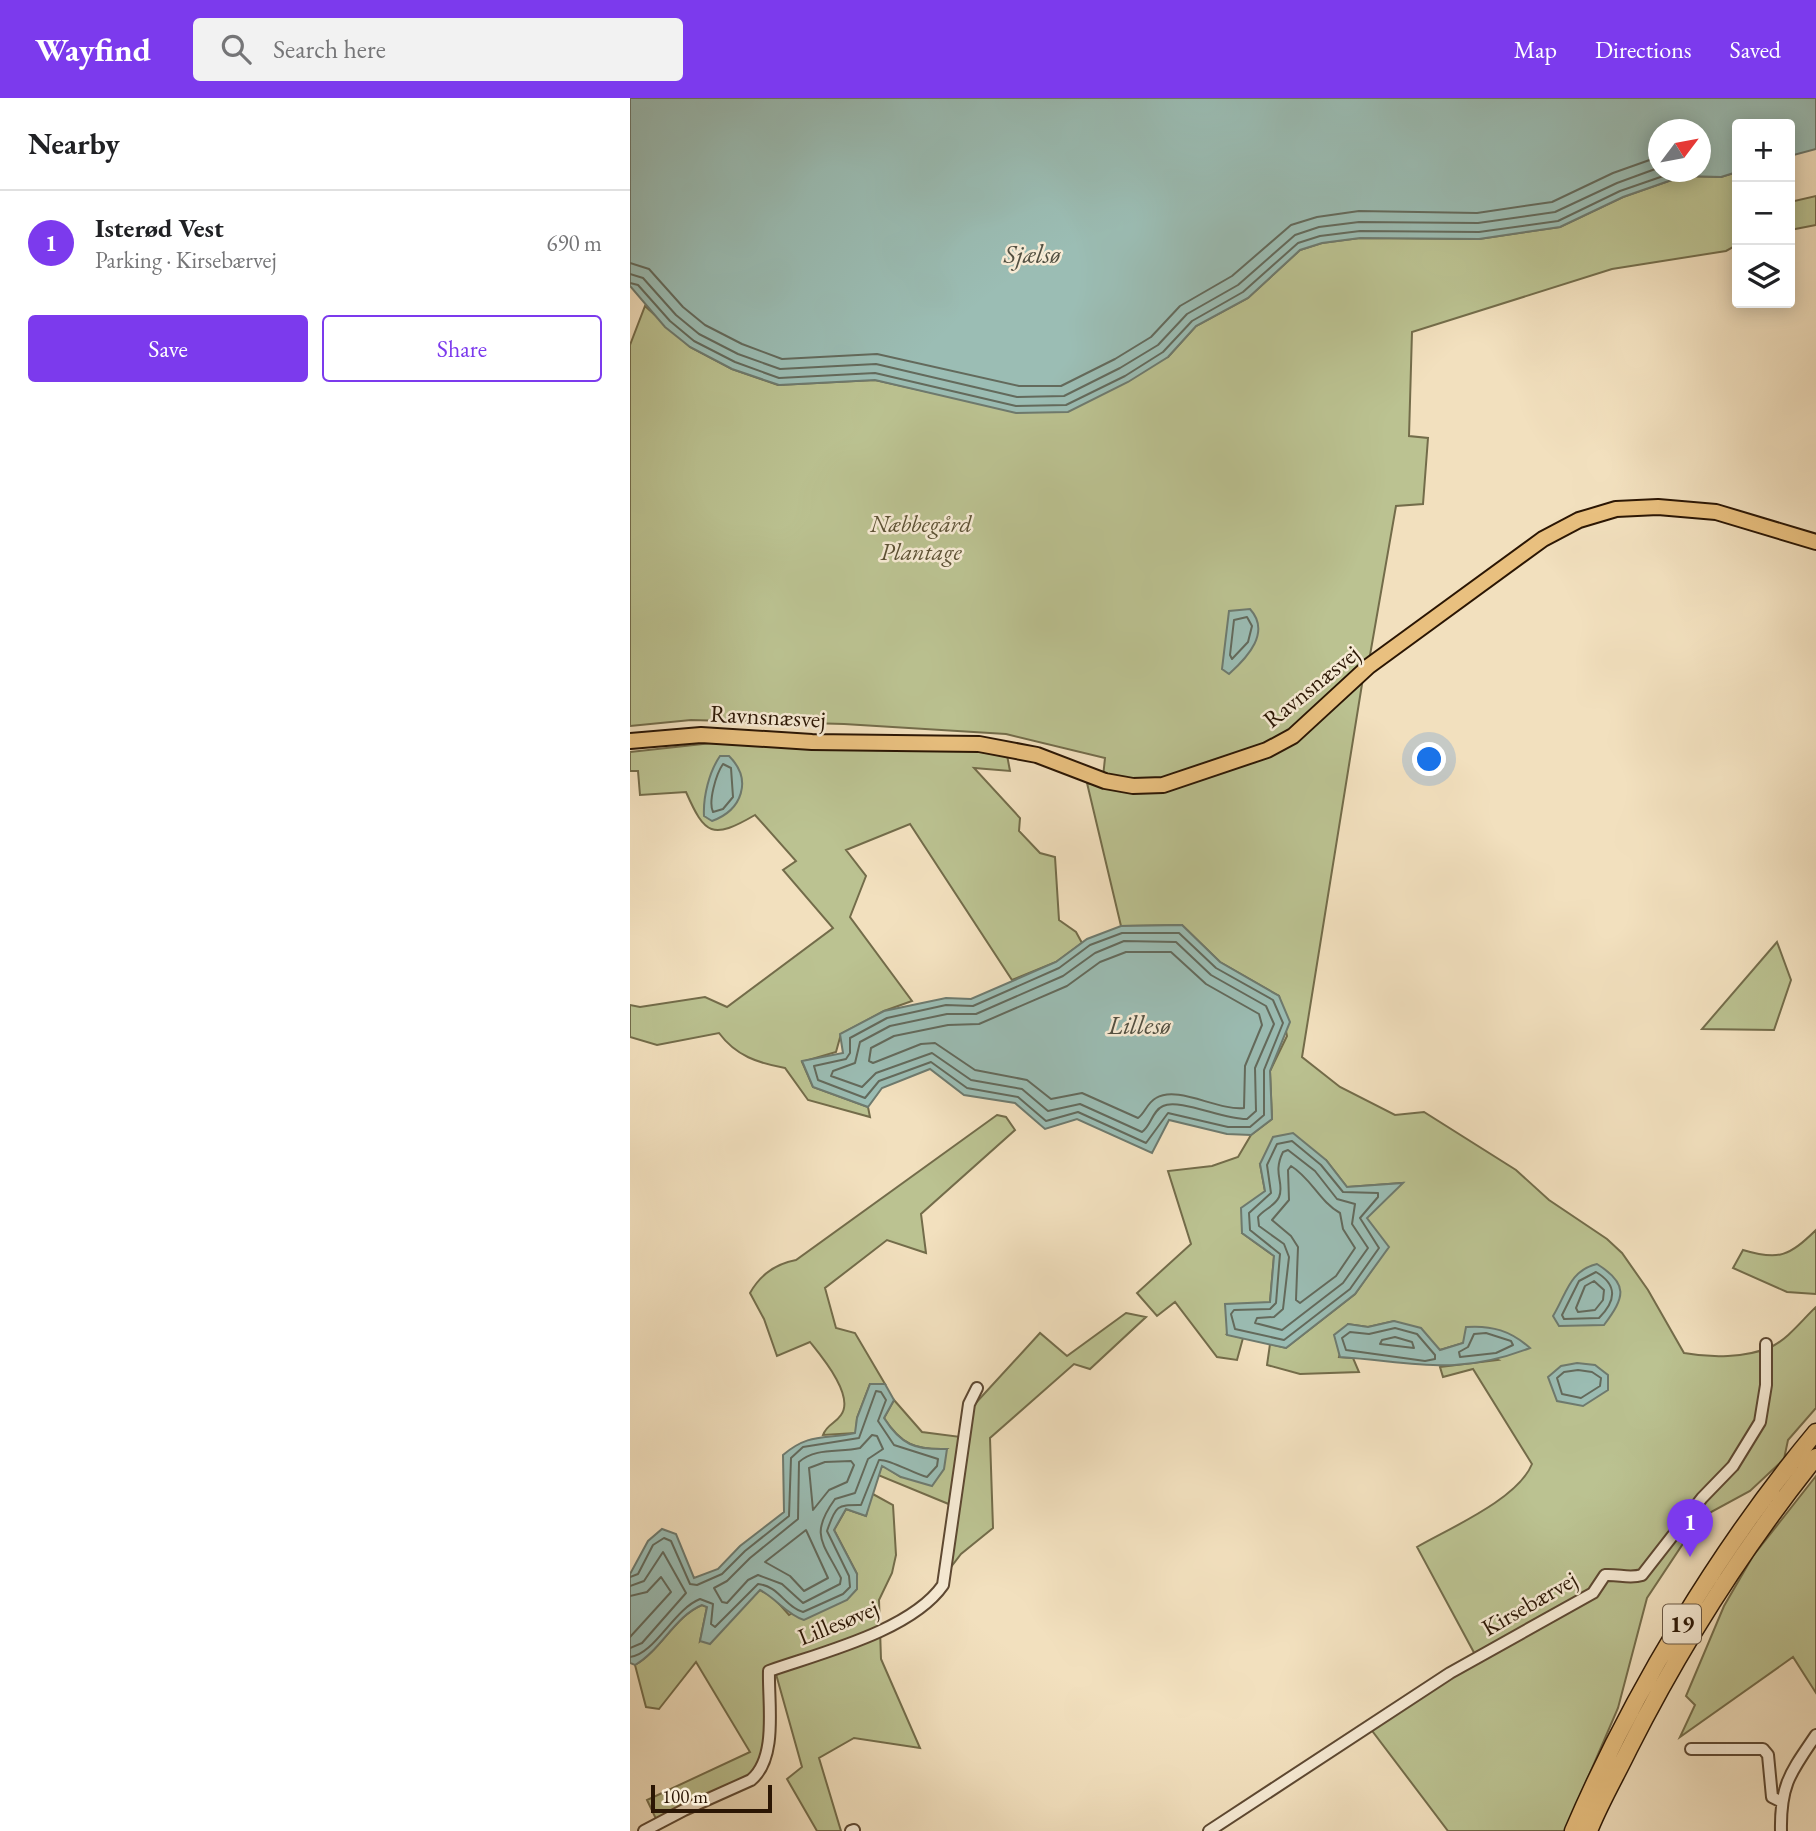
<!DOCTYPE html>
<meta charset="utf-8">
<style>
:root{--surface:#fff;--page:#f2f2f2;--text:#202124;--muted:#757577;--line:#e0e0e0;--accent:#7c3aed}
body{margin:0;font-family:"EB Garamond",serif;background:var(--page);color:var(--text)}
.controls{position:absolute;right:21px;top:21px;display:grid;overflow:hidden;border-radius:7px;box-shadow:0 4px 18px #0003}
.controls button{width:63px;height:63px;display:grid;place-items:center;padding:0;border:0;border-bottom:2px solid var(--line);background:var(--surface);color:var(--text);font:35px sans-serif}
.compass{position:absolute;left:1018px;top:21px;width:63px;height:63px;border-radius:50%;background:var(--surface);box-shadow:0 4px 18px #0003;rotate:58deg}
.scale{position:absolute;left:21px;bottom:18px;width:121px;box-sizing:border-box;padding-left:7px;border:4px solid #2b1604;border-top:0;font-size:19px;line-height:24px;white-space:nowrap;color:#2b1604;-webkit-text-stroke:5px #f7ebd5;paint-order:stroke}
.you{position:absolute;left:800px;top:662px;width:24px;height:24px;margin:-18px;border:5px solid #fff;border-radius:50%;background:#1a73e8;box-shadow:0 0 0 10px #1a73e833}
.badge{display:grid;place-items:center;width:46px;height:46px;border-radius:50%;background:var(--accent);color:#fff;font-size:23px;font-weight:700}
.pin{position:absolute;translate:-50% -58px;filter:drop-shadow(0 2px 4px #0008)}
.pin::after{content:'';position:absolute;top:37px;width:24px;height:21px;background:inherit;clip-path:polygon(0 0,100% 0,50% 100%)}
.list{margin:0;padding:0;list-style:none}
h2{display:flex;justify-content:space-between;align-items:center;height:91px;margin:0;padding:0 28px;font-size:30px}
h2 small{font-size:23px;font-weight:400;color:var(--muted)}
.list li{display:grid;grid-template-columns:46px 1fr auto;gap:21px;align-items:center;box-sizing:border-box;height:105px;padding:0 28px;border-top:2px solid var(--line)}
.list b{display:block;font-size:26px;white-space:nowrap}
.list p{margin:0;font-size:23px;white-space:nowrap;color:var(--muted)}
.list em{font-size:23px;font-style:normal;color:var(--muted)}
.actions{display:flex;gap:14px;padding:21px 28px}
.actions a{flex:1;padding:16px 0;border:2px solid var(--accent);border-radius:7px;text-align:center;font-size:24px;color:var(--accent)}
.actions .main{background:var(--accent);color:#fff}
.icon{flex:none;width:38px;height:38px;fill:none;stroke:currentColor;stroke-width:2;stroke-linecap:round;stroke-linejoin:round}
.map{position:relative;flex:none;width:1186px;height:1733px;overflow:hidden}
header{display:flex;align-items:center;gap:42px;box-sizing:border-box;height:98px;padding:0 35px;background:var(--accent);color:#fff}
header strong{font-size:33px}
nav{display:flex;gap:38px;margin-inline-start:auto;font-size:24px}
.search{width:490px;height:63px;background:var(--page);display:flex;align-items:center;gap:18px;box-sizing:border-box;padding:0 24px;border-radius:7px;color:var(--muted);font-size:26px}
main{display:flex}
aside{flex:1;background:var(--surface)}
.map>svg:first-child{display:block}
.green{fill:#bbc291;stroke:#736c4a;stroke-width:2}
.water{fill:#9bbdb4;stroke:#6e7a6e;stroke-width:2;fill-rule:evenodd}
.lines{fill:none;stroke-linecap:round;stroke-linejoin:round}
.shore{stroke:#636a5c;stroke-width:2}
.minor-casing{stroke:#5d4832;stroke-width:14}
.major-casing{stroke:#2b1604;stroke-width:18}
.highway-casing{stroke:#2b1604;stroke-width:19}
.minor{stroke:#f7ebd5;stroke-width:10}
.major{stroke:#e9c07f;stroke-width:14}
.highway{stroke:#e9c07f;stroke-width:16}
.labels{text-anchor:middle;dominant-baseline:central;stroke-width:5;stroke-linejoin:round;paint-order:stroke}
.shield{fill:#f7ebd5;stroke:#685643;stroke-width:2}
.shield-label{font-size:23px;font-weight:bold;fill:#2b1604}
.park-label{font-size:24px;font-style:italic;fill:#5d5235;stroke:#f7ebd5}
.street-label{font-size:24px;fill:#2b1604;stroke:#f7ebd5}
.water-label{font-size:26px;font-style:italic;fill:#525042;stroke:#f7ebd5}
</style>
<header>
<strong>Wayfind</strong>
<div class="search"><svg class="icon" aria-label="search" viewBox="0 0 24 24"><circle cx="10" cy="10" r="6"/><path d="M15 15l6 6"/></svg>Search here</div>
<nav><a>Map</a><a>Directions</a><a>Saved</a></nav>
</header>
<main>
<aside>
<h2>Nearby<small></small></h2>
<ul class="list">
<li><span class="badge">1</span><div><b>Isterød Vest</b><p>Parking · Kirsebærvej</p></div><em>690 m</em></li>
</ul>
<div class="actions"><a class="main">Save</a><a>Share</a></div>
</aside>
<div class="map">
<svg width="1186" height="1733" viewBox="0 0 1186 1733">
<rect width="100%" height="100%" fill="#f2e0be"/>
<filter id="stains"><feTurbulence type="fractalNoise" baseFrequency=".00286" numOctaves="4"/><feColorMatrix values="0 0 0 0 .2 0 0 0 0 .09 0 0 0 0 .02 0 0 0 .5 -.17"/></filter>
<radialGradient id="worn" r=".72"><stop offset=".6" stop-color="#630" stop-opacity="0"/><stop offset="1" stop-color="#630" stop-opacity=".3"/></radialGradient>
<path class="green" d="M1107,74V147L1096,153L982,171L782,234L779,338L798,340L793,406L766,408L739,563L657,636L635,649L534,682L473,679L475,660L376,636L214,626L61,622L0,628V247L15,208L60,249L102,271L148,287L245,282L303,295L538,259L566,228L618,200L670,152L692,145L730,140L849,141L930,129L993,99L1053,78L1091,79Z
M1186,98V127L1160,132V104Z
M733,580L672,959L710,989L765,1017L794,1014L886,1072L919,1102L977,1141L992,1155L1018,1192L1054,1255C1081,1260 1115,1260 1141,1249C1158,1241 1173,1221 1186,1209V1310L1158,1342L1154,1361L1120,1393L1070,1420L1017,1500L988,1610L935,1733H818L740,1630L848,1562L787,1449C820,1430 888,1401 902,1366L843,1271L813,1279L810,1269L868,1262L833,1245L810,1252L764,1223L738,1229L718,1226L709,1259L723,1260L729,1274L670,1276L637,1267L640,1246L656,1250L725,1196L758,1149L736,1120L772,1085L717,1089L696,1062L630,1066L635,1093L612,1135L644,1158L640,1204L597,1236L613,1240L607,1262L587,1259L545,1204L527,1218L507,1195L561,1146L538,1073L582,1068L608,1059L621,1037L642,1021L640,973L657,938L649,898L590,864L552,827L491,828L457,685L499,694L637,656Z
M82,645L343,653L377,657L380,673L344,670L390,720L389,733L410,755L425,759L429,822L446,834L452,845L426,864L382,882L280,726L216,752L236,778L220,819L282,903L254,913L211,936L206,954L172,964L183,989L238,1009L240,1019L178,1002L155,970C128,965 106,958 89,935L27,947L0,939V907L10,909L75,899L97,909L203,830L153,772L166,763L125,717C82,742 75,737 56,694L10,697L8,673H0V654Z
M1147,844L1161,882L1144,932L1072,931Z
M367,1017L376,1019L385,1032L291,1116L296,1155L257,1142L195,1190L206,1230L225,1235L255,1286H240L227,1320L226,1335L193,1337C197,1326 205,1326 211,1317C225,1298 192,1259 180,1244L147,1258L134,1221L120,1195C130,1177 145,1166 166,1162Z
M1186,1132V1196L1157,1194L1103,1170L1113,1152C1149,1163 1159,1158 1186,1132Z
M496,1215L516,1219L460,1271L444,1266L360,1340L363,1430L331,1456L318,1473L343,1308L410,1235L437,1258Z
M264,1302L292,1334L331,1339L321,1407L248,1377L252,1367L271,1379L316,1351C285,1352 271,1346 254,1320Z
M1186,1378V1595L1163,1559L1050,1639L1065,1607L1056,1598L1094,1508L1123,1458Z
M241,1395L263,1407L266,1457L262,1475L249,1502L251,1561L290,1650L224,1640L189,1660L211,1733H187L157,1681L172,1669L144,1569L135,1646L127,1673L27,1723L17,1702L120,1654L66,1564L29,1611L16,1609L5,1567C31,1552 45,1518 72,1507L77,1509L70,1543L130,1492L144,1500L159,1517L227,1476L204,1432L216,1411L236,1418Z"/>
<path class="water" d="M0,0H1186V51L1160,58V26H1107V74L1091,79L1053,78L993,99L930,129L849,141L730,140L692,145L670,152L618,200L566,228L538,259L498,284L438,314L386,315L245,282L149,287L102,271L60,249L35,229L0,188ZM1028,32H1070V74H1028Z
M620,511C641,534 618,559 599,576L592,571L599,513Z
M90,658H99C123,682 112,712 82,723L74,718C73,699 79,674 90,658Z
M552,827L590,864L649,898L660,924L640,973L642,1021L621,1037L597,1036L539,1022L522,1055L447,1021L415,1031L385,1005L334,997L300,971L252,990L238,1009L183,989L172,963L213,955L210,936L254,913L316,900L341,901L426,864L457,841L491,828Z
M663,1035L696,1062L717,1089L773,1085L737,1120L759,1149L725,1196L656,1250L597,1237L595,1206L640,1204L644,1158L612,1135L611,1110L635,1093L630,1066L643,1039Z
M967,1166C999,1186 995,1199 974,1227L929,1228L923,1218C937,1195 939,1173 967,1166Z
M764,1223L791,1230L810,1252L833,1245L836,1229C862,1227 881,1233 900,1250C825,1279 785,1264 710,1259L704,1237L718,1226L738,1229Z
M947,1265L965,1267L978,1277V1292L953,1308L927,1303L918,1279L931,1268Z
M240,1286H255L264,1302L254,1320C271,1347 285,1352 317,1351L314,1371L302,1388L271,1379L252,1368L236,1418L216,1411L204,1432L227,1476V1491L217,1502L174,1522C156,1516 147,1501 130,1492L80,1546L70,1543L77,1509L72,1507C45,1518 31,1552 5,1567L0,1565V1476L18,1443L32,1431L46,1436L64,1480L88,1471L110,1448L154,1414L153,1357C180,1334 195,1342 225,1335L227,1320Z"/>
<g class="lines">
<path class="shore" d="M0,165L19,171L53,209L75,227L112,246L152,261L247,256L389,288H431L485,261L521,239L550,208L602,178L661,127L687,119L729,113L847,115L922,104L983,75L1028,59
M0,176L13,180L46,217L69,236L108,256L150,271L246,266L387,299L434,298L490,270L528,247L557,216L608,187L665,137L689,129L729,124L848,125L925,114L987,85L1028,70
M0,185L8,187L40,223L64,243L105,264L149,280L245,275L386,308L436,307L495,278L533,254L562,223L613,194L668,145L690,138L730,133L849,134L928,123L990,93L1045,74
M617,519L622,528L618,544L602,561L600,557L604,522Z
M93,666L101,670L103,699L93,711L83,714C78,704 86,676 93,666Z
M492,835H549L586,870L643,902L653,925L634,972V1017L620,1029H598L538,1015L516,1045L448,1014L416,1023L388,999L337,990L301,964L249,983L235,1000L188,982L184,968L216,961L220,955V940L257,920L316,907L343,908L429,870L460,847Z
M494,843L546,844L581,877L636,908L644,926L625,970L626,1013L617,1021C595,1022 549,1000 533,1008C522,1013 521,1028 512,1034L450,1006L418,1013L392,991L341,982L302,955L246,975L232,989L201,978L203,973L225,965L230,944L260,928L317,916H346L433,878L465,855Z
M496,854H541L576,886L629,916L632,927L615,968L614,1010C588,1013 548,987 526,1000C517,1005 515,1015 508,1020L452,995L421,1001L397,982L345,972L305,945L291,946L243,965L239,963L241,950L264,938L318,927L349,926L437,888L470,864Z
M662,1043L691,1067L713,1094L748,1095V1099L730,1120L749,1150L720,1191L654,1242L605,1231L601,1216L604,1212L640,1211L646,1205L650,1156L620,1132L619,1115L641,1095L637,1067L647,1046Z
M658,1052L685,1073L707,1101L725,1106L722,1126L738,1150L713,1185L652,1232L625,1225L627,1220L644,1219L653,1211L659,1159L654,1146L629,1128L628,1119C633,1112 645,1108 649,1099C655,1085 642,1076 653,1054Z
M661,1068C681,1080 690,1104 710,1115L713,1131L725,1150L706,1178L670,1205L666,1202L668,1149L661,1138L642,1122L659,1102L658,1072Z
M966,1174C988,1187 986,1203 969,1220L934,1221L932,1217L949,1183Z
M964,1183L974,1192L973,1202L965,1212L948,1214L946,1210L955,1188Z
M765,1230L787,1236L805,1257V1261L795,1263L716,1252L712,1240L720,1234L739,1236Z
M844,1236L856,1235L881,1243L883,1247L866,1255L830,1259L829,1254L838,1249Z
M765,1239L782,1244L784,1250L750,1246L752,1242Z
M948,1272L962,1274L971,1280L970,1288L951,1300L932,1296L927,1280L934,1274Z
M242,1337L247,1338L253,1351L238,1361L225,1395L205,1401C179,1437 193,1444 211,1480L210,1486L173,1505L152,1486L128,1477L118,1482L97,1505L92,1504L84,1490L97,1483L120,1460L168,1421L169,1364C186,1349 210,1355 230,1350Z
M195,1364L221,1363L224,1367L217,1384L199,1392L183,1412L179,1370Z
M176,1432L198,1480L174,1493L160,1478L135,1464Z
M0,1479L8,1476L23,1447L34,1440L41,1443L60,1486L67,1487L92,1476L115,1453L159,1418L161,1360L173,1349L229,1340L246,1293L251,1294L256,1302L248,1323L264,1347L308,1361L307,1368L297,1379C284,1376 260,1361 249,1362L231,1407C208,1407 206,1406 197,1433L219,1478L220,1489L213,1496L173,1514C155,1509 149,1488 128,1486L85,1529L81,1526L83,1506L70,1501C44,1511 24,1557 0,1559
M0,1488L14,1483L33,1454L56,1495L12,1545L0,1550
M0,1498L17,1494L31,1479L41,1494L0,1539"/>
<g class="minor-casing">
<path id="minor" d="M1061,1651H1133L1138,1657L1142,1699L1150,1703
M14,1733L54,1712L121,1682C148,1660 138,1605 139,1573C190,1555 281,1533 313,1487L339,1306L347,1290
M221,1733L224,1732
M579,1733L820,1575L963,1495L975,1477C989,1476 999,1481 1012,1477L1072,1400L1103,1368L1130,1324L1136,1287V1246
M1151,1733C1150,1686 1161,1674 1186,1637"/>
</g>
<g class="major-casing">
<path id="major" d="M0,643L71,637L182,644L349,646L407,657L475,683L503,688L533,687L637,652L663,638L739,568L913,441L949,422L986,411L1028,409L1086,414L1186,444"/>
</g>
<g class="highway-casing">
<path id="highway" d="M943,1733C1002,1595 1090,1449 1186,1334
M959,1733C970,1705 986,1678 999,1651C1051,1548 1114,1449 1186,1359"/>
</g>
<use href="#minor" class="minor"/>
<use href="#major" class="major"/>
<use href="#highway" class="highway"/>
</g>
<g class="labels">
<rect class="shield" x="1033" y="1506.5" width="38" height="39" rx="5"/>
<g class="shield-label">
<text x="1052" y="1526">19</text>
</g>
<g class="park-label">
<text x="291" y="425">Næbbegård<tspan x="291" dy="28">Plantage</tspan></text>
</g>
<g class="street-label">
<text transform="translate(681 588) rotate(-39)">Ravnsnæsvej</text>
<text transform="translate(138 618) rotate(3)">Ravnsnæsvej</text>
<text transform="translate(899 1505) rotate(-30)">Kirsebærvej</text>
<text transform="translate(208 1524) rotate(-22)">Lillesøvej</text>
</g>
<g class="water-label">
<text x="402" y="156">Sjælsø</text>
<text x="509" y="927">Lillesø</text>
</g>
</g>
<rect width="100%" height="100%" filter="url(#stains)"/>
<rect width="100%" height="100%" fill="url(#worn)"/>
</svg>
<div class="controls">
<button>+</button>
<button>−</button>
<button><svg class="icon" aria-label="layers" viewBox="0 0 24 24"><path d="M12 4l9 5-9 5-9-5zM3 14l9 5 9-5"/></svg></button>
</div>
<svg class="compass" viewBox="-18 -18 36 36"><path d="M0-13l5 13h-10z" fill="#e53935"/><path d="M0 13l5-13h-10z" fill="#757577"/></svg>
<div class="scale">100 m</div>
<div class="you"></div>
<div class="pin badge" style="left:1060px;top:1459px">1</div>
</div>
</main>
